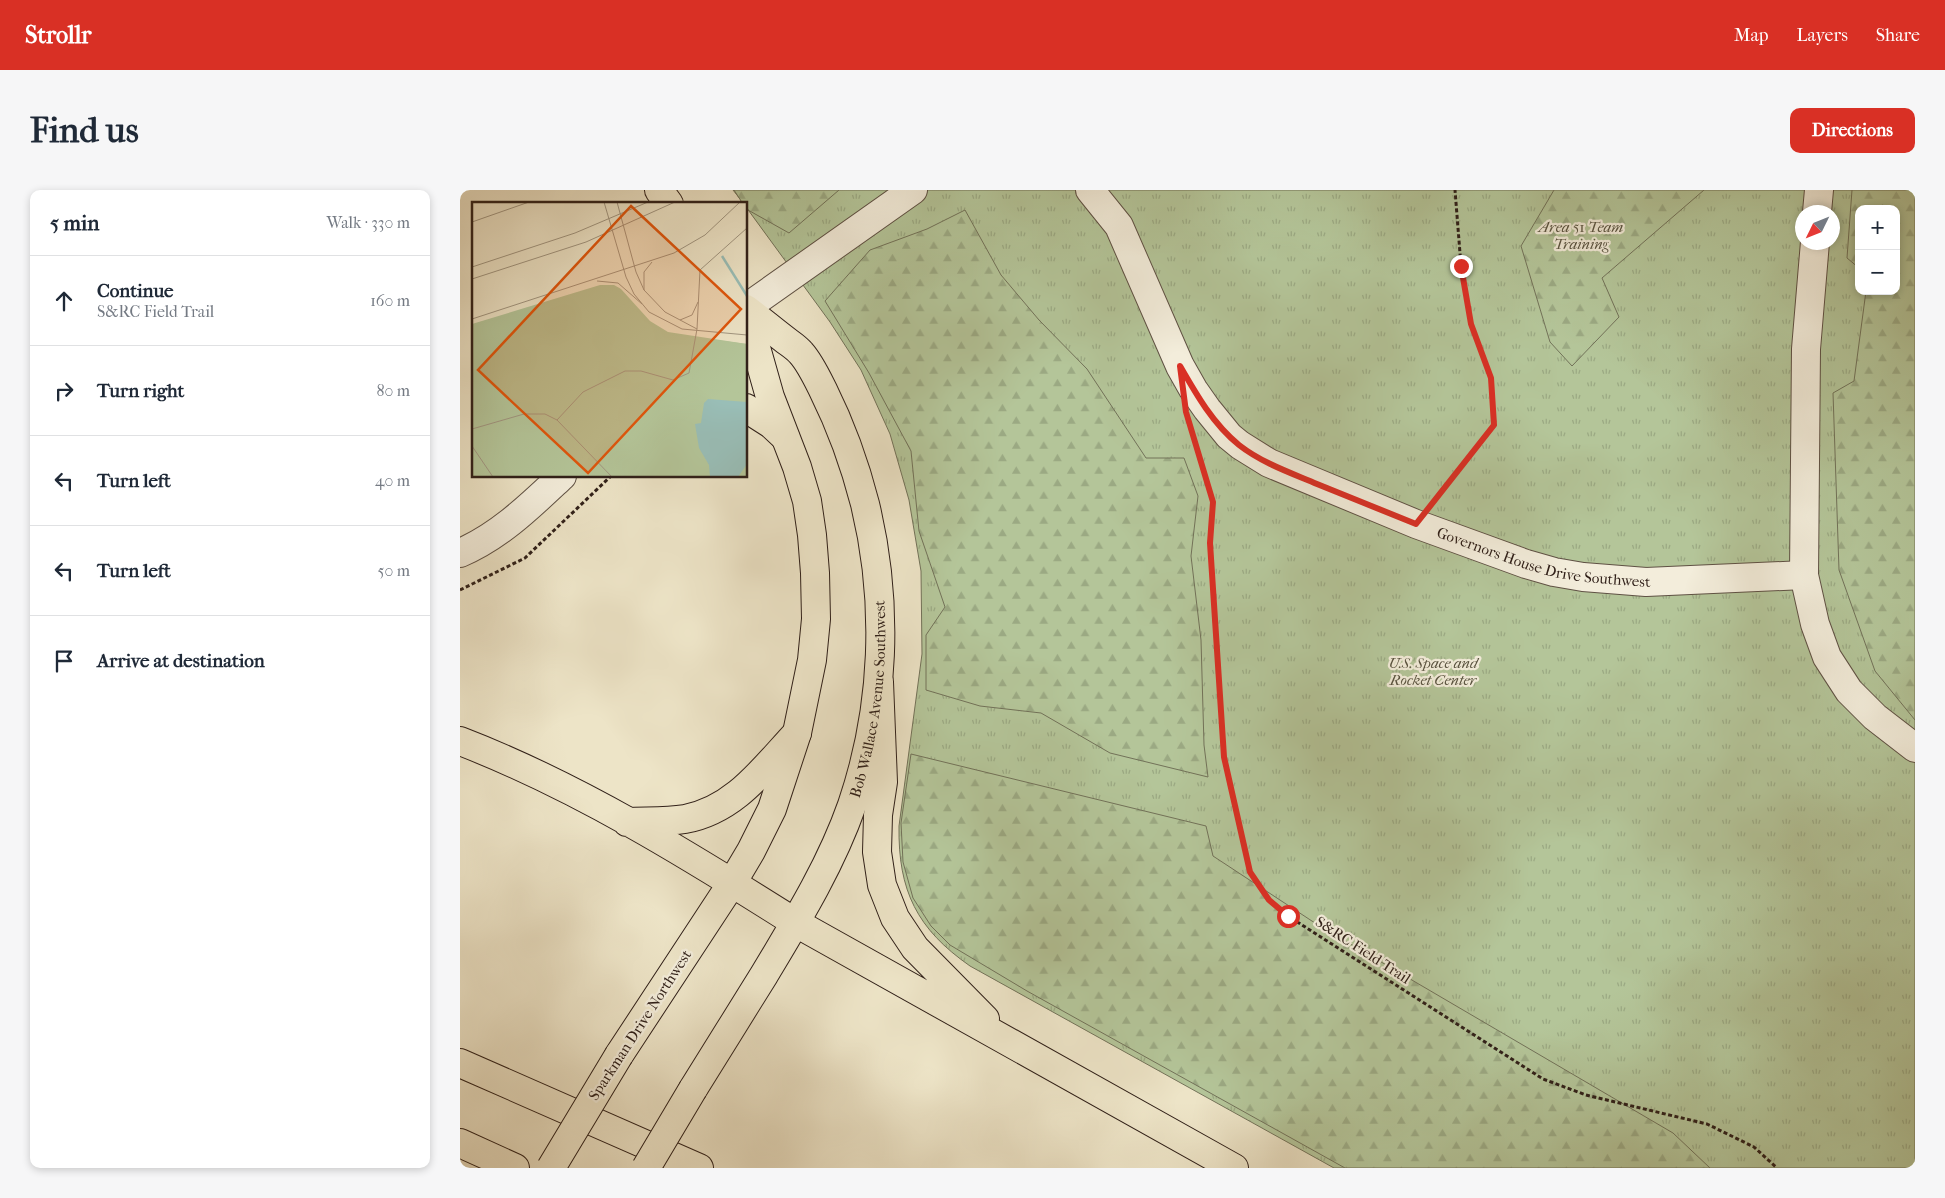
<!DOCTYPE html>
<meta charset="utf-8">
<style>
:root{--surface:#fff;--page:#f6f6f7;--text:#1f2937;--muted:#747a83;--line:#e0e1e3;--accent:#d93025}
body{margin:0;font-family:"IM FELL French Canon",serif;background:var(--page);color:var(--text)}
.controls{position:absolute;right:15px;top:15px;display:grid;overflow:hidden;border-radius:10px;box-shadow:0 2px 8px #0003}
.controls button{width:45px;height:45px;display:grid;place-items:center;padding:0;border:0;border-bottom:1px solid var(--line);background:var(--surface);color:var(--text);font:25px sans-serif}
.compass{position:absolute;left:1335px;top:15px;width:45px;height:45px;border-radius:50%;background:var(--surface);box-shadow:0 2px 8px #0003;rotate:227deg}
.stop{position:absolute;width:15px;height:15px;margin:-11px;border:4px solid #d93025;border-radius:50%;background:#fff}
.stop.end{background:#d93025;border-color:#fff;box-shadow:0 1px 5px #0008}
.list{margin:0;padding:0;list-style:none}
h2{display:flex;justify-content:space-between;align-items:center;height:65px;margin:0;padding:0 20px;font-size:21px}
h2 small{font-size:16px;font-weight:400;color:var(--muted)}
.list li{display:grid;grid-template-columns:32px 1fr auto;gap:15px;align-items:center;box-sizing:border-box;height:90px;padding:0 20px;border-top:1px solid var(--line)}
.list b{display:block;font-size:19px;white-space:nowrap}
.list p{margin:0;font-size:16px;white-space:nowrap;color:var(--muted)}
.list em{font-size:16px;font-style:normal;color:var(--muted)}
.icon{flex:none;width:28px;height:28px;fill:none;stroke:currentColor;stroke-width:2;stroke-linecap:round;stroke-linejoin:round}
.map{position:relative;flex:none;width:1455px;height:978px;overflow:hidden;border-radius:10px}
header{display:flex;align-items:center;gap:30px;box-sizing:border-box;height:70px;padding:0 25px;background:var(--accent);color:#fff}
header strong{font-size:24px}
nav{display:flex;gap:28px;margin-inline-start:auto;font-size:18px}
.intro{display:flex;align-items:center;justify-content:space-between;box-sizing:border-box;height:120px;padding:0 30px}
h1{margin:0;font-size:35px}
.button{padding:12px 22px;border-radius:10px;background:var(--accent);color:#fff;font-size:18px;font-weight:700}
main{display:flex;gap:30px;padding:0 30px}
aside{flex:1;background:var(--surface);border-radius:10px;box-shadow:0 2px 8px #0003}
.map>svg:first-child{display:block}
.grass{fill:url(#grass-tufts);stroke:#727259;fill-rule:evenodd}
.forest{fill:url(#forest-firs);stroke:#727259}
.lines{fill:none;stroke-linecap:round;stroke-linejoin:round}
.minor-casing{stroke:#5f5144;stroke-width:30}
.major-casing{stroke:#302019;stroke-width:30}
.highway-casing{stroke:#302019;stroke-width:30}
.path{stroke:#302019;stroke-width:3;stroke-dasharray:4 2.5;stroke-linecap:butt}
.minor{stroke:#f3eddb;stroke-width:28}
.major{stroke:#ede4c7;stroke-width:28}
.highway{stroke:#ede4c7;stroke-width:28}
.major-bridge-casing{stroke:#302019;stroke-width:30;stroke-linecap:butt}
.major-bridge{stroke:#ede4c7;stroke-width:28}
.route{stroke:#d93025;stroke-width:6}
.labels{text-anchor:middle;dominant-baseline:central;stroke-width:4.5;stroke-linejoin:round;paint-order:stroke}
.park-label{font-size:15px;font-style:italic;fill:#58523f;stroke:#f3eddb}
.street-label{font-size:15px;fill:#302019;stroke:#f3eddb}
.inset-river{fill:none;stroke:#99beb7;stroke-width:2.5}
.inset-road{fill:none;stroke:#a19681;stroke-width:1}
.view{fill:#df560d;fill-opacity:0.15;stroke:#df560d;stroke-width:2.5}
.inset-edge{fill:none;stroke:#302019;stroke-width:2.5}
</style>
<header>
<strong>Strollr</strong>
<nav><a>Map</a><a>Layers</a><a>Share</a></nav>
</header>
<div class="intro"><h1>Find us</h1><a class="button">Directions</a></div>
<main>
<aside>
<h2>5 min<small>Walk · 330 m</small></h2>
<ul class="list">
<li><svg class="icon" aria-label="ahead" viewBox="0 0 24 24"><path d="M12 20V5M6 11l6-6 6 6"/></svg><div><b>Continue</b><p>S&amp;RC Field Trail</p></div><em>160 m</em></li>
<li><svg class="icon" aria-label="right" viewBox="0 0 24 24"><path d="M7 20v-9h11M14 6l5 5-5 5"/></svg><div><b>Turn right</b></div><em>80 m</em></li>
<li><svg class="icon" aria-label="left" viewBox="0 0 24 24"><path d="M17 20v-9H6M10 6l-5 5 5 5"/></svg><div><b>Turn left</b></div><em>40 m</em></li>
<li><svg class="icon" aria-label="left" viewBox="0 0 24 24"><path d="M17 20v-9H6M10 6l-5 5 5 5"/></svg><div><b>Turn left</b></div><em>50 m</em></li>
<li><svg class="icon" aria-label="arrive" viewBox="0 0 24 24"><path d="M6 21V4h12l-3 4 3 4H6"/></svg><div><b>Arrive at destination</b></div></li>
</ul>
</aside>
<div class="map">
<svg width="1455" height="978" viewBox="0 0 1455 978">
<defs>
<pattern id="grass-tufts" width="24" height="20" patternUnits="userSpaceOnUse" patternTransform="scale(1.25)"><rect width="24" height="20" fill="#b4c599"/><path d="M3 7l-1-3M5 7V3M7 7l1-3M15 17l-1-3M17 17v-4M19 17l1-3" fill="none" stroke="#9ba983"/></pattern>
<pattern id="forest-firs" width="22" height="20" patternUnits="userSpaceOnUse" patternTransform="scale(1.25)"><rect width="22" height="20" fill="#b4c599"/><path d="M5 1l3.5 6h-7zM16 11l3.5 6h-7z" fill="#9ba983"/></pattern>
</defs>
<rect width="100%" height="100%" fill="#ede4c7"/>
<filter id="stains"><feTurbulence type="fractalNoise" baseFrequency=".004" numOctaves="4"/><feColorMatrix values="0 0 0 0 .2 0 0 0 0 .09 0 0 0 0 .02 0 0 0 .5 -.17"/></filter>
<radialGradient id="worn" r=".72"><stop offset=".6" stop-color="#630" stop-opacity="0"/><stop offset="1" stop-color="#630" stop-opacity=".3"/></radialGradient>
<path class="grass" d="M273,0H1455V978H874L510,776C457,739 438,701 439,636L462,464L461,381L449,310L430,244L401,180L370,132L286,17V14H284ZM1399,19H1436V101H1399ZM1342,22H1372V52H1342Z"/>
<path class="forest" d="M274,0H379L329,43L288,20L286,14H283Z
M1094,0H1244L1142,88L1159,127L1112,176L1090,152L1061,56Z
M1392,0H1455V530L1415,481L1379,380L1373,203L1394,191L1406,101H1436V19H1399V78L1387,68Z
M505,20L541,85L579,130L627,179L686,268H724L738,306L731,366L741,450L744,555L748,587L650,563L581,523L520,516L466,500V445L485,417L459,341L451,261L409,183L365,111L410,60L467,39Z
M451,564L746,636L753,666L858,735L1213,943L1250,978H885L567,801L490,755L471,736L453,708L443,672L441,633Z"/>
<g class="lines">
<g class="minor-casing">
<g id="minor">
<path id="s1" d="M630,0L659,36L720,176L733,199L747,219L769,246L780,255L809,273L956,334L1066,374L1094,382L1123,387L1186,392L1344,385"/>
<path d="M1357,22L1359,0"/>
<path d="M1355,52L1346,159L1344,385L1355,434L1367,467L1389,501L1415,527L1455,558"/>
<path d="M286,118L453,0"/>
<path d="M0,363C40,346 71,315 102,286"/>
</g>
</g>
<g class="major-casing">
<g id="major">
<path d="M199,0L209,14"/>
<path d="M286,218L311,234L325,247"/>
<path d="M159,865L272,693L291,661L312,619L337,543L352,470L356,429L355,383L352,345L347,311L337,277L310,207L286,122"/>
<path id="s2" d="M233,899C257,861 280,823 304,785C337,730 371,675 392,615C425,518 429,413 405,314C395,275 381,236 363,200C357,188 350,173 341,163C336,157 329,153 324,149C311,139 299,129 286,119"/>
</g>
</g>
<g class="highway-casing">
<path id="highway" d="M419,492L423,592L418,625L417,662L422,695L435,728L455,758L525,829
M0,551C117,596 230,666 336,733L774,978
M167,632C186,631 206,632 225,629C275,620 304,578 337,543
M0,873L239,978
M0,953L55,978"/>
</g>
<path class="path" d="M733,244L753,312L750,353L764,567L790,682L809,710L828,726L1083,889L1126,905L1247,934L1294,957L1317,978
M972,314L1035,235L1031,188L1011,134L1001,76L995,0
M0,400L65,368L151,286"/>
<use href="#minor" class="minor"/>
<use href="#major" class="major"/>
<use href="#highway" class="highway"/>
<g class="major-bridge-casing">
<path id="major-bridge" d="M91,978L159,865
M186,978L233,899"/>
</g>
<use href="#major-bridge" class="major-bridge"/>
</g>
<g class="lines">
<path class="route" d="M828,726L809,710L790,682L764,567L750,353L753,312L726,222L720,176C736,204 753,234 779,255C802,273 831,283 857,294C890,307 923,321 956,334L1034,235L1031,188L1011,134L1001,76"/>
</g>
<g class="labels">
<g class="park-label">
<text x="1121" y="37">Area 51 Team<tspan x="1121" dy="17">Training</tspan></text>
<text x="973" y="473">U.S. Space and<tspan x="973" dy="17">Rocket Center</tspan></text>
</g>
<g class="street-label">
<text stroke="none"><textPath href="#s1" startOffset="625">Governors House Drive Southwest</textPath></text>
<text stroke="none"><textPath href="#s2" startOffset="434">Bob Wallace Avenue Southwest</textPath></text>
<text transform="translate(903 760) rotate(33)">S&amp;RC Field Trail</text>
<text transform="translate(180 835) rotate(-57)">Sparkman Drive Northwest</text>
</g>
</g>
<g transform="translate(12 12)">
<rect width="275" height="275" fill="#ede4c7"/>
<path d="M128,83H142L149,87L178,119L196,130L275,142V275H0V122Z" fill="#b4c599"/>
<path d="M132,83L147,86L158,99L119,124L115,122L23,145L7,151L0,159V125ZM164,107L171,118L192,130L218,136L219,147L214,162L167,156L163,160L124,130ZM236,137L275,142V192L232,186L220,176L227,167L229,139ZM2,183L10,194L6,199L14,217L6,220L0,212ZM132,214L151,220L158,237L173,247L186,273L150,275L141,266L137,257L139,226L133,224ZM52,215L66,216L81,222L102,240L101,244L111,256H116L134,275H59V257L45,248L46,229L60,224Z" fill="#b4c599"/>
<path d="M236,197L275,200V262L266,275H238L237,263L227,246L223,222L229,221L232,201Z" fill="#99beb7"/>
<path class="inset-river" d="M250,54L275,94"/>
<path class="inset-road" d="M132,0L154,75L162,92L177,110L210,127L275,133M145,0L164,70L172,88L193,110L225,127M0,20L57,0M0,65L103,31L176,0M0,77L114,40L203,0M125,79L146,81L170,102M172,88V70L180,60M0,117L202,51L233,33L268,0M208,118L220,113L226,100M85,218L111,190L153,169H169L201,178L217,171L225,127L228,68L275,26M0,227L52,212H73L85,218L140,275M0,244L21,275"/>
<path class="view" d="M159,4L269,107L116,271L6,168Z"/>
<rect width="275" height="275" class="inset-edge"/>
</g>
<rect width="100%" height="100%" filter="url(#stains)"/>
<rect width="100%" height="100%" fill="url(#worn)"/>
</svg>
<div class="controls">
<button>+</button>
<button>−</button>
</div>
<svg class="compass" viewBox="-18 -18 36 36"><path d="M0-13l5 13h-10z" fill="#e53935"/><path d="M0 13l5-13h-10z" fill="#747a83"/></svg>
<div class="stop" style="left:828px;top:726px"></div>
<div class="stop end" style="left:1001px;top:76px"></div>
</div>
</main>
